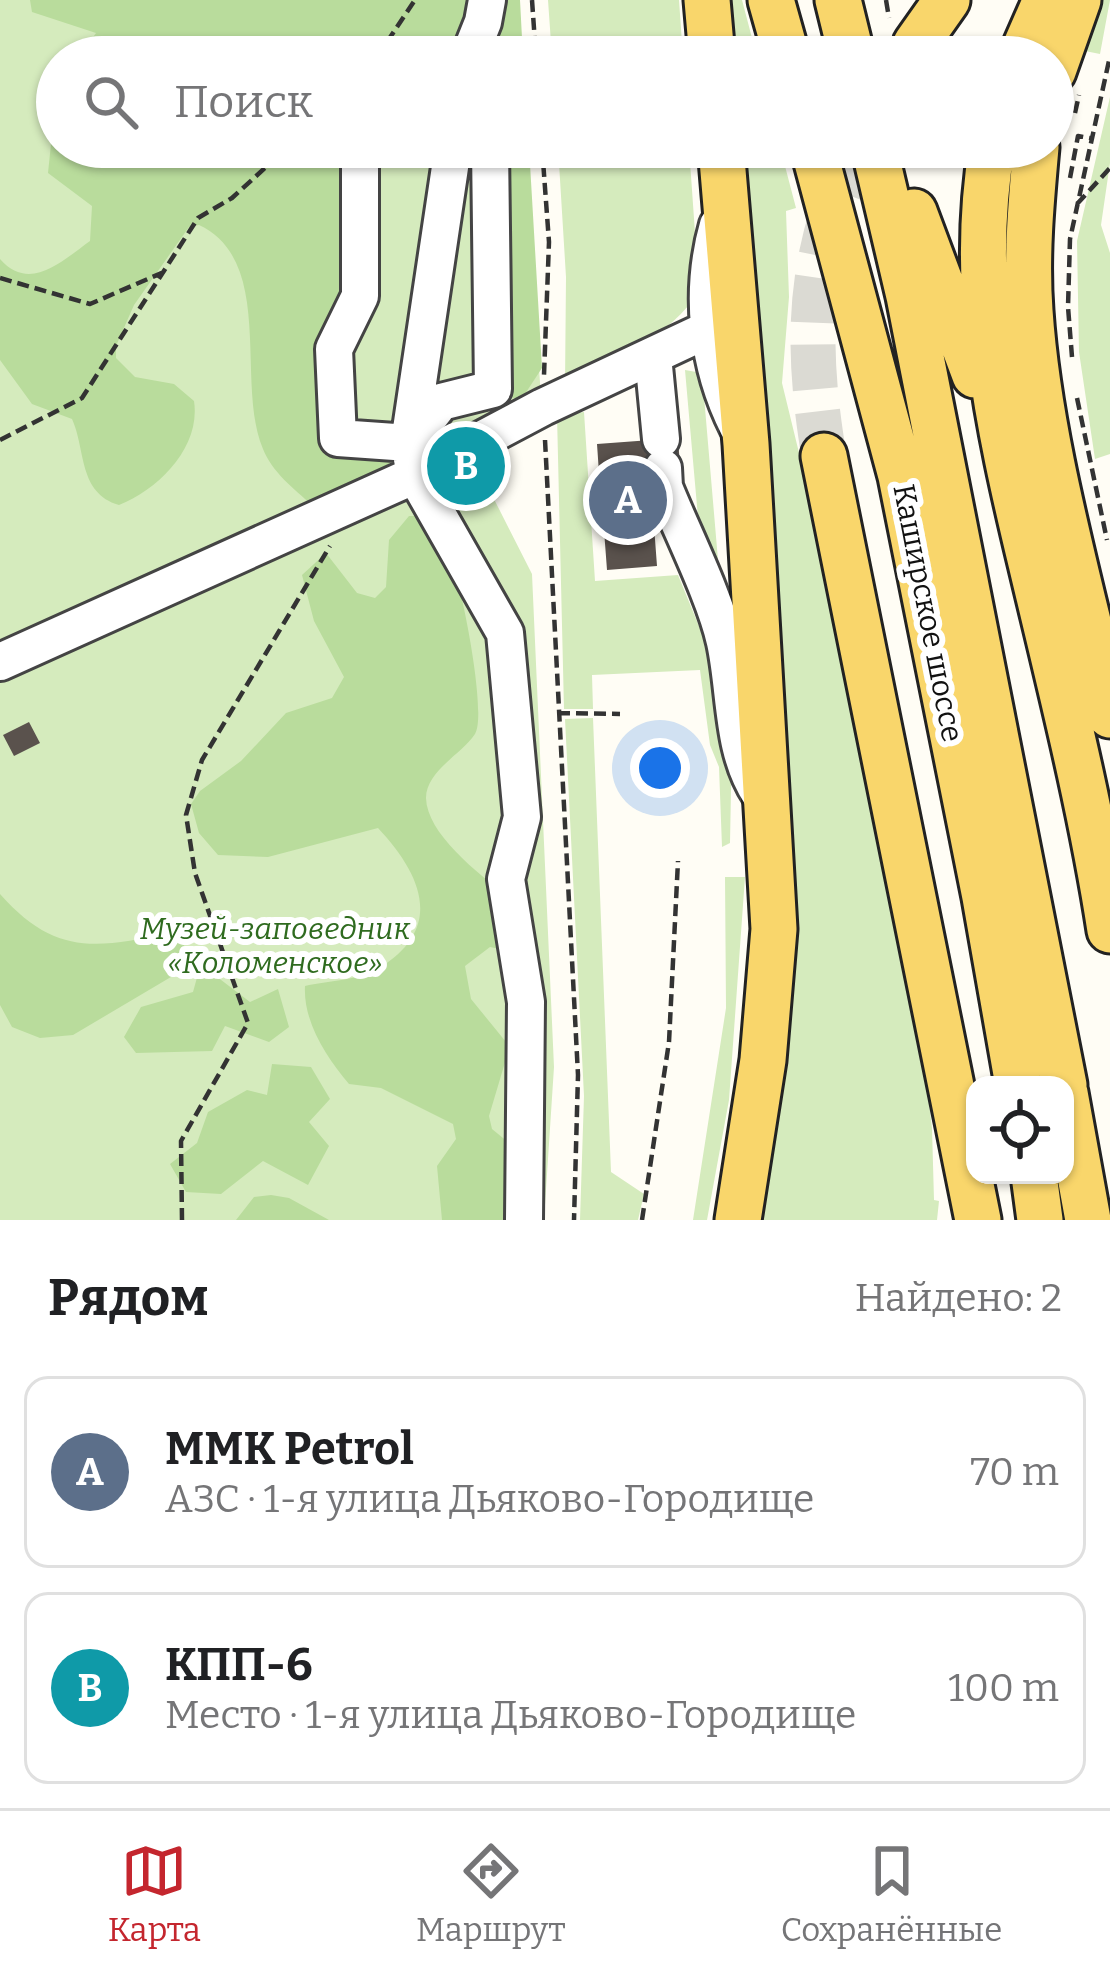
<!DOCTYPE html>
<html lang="ru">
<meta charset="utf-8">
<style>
:root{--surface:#fff;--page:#f2f2f2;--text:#202124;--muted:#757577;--line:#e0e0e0;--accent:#c4262e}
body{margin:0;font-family:Bitter,serif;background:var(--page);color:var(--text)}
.controls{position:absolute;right:36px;bottom:36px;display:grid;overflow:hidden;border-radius:24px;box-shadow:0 3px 9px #0004}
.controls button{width:108px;height:108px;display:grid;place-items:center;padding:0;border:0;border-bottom:3px solid var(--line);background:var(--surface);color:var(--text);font:60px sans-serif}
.you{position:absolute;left:660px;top:768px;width:42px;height:42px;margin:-30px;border:9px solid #fff;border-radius:50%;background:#1a73e8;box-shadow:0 0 0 18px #1a73e833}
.badge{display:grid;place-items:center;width:78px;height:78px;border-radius:50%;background:var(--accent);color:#fff;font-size:39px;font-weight:700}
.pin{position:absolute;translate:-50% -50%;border:6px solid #fff;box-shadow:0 3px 12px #0006}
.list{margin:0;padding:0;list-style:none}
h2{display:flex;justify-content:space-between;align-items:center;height:156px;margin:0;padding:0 48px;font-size:51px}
h2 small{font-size:39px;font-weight:400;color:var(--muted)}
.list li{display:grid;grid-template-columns:78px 1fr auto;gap:36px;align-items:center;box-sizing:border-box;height:192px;margin:0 24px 24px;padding:0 24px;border:3px solid var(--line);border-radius:24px}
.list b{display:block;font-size:45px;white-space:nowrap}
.list p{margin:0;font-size:39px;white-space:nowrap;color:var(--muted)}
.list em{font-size:39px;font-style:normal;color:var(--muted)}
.icon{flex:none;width:66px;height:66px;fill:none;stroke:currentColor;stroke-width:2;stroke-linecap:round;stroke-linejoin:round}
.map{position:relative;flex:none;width:1110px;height:1220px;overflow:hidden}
.search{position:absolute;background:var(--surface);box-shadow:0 3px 9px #0004;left:36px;right:36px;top:36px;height:132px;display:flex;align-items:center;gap:30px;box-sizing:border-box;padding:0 42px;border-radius:66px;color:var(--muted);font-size:45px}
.sheet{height:588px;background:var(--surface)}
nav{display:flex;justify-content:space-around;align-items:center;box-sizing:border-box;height:168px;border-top:3px solid var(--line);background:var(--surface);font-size:33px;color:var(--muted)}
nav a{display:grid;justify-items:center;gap:6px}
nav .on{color:var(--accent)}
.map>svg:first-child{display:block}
.green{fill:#d5ebbd}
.forest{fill:#b9dc9c}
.building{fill:#5a524d}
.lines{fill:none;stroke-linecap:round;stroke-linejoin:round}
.major-tunnel{stroke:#dbdad3;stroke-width:45;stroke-dasharray:45 22;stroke-linecap:butt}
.minor-casing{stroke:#444;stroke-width:42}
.major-casing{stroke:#222;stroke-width:51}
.path{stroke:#333;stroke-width:4.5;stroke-dasharray:12 6;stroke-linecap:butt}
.minor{stroke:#fff;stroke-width:36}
.major{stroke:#f9d66b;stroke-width:45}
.labels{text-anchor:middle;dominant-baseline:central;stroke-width:12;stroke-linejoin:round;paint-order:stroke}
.street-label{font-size:30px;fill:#111;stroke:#fff}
.park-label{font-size:30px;font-style:italic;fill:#2f6b1f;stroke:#fff}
</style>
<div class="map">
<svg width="1110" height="1220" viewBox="0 0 1110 1220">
<rect width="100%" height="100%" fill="#fffdf5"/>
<path class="green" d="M0,0H513L517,57H57V147H524L541,397L463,438L532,574L554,1067L544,1220H0Z
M548,0H679L683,57H552Z
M722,0H742L757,57H728Z
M1098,0H1110L1100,54L1080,50Z
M1110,97V163L1101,225L1110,253V454L1095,459L1079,352L1077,241Z
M558,147H689L699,290C672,338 612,358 565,384L566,277Z
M738,147H780L796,208L786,211L789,297L782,383L837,609L923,1053L932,1128L934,1200L939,1201L937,1220H759Z
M685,370L702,373L721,595L700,540Z
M584,412L595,581L678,575L717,670L732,738L730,843L722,847L719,767L710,745L700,670L592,675L593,709H564L557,415Z
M593,718L611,1172L644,1194L638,1220H580L584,1096L565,719Z
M725,877H745L729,1100L707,1220H693L726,1008Z"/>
<path class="forest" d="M30,0H520L523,57L470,54L79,57L96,33L32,12Z
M57,86V147H355L361,219L336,335L317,377L319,387L395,457L357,501L312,505C294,489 272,472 263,449C235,384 276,261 199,225L189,227L134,305L116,346V358L135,377L174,384L194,401C201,447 159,489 119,505C78,493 86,450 72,419L32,404L0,360V259C30,293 62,261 90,241L92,206L48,173Z
M489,147H529L542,368L521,400L510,397L501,388Z
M409,516H426C432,525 442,535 447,546C459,571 488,713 475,734C462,754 426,771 426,798C427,840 497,887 527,912L505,950L490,947L465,966L471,999L506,1042V1059L489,1116L492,1129L514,1147L505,1191L506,1220H442L437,1166L456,1139L453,1124L381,1088L349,1084C327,1058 303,1022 305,986C327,981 360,980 379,968C445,928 422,875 378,828L268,857L218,855L199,833L191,804L200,791L241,761L286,713L332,698L344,677L314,621L302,575L326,553L357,593L375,598L386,587L389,540Z
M0,894C54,955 95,949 169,933L184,944L186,962L176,974L73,1035L40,1038L12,1027L0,1005Z
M208,970L250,1002L278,989L289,1027L269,1042L225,1026L212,1051L136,1053L124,1037L141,1007L193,992L198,974Z
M272,1064L311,1067L330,1099L309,1122L329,1146L308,1185L263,1161L221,1194L186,1192L170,1164L197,1143L208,1112L247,1090L267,1095Z
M271,1195L289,1198L329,1220H236L254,1197Z"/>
<path class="building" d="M678,438L680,466L635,470L640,527L654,526L657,566L607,570L604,530L620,529L615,472L599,473L597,444Z
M29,722L40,743L14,756L3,735Z"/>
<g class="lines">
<path class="major-tunnel" d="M824,456C805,341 807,254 859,147"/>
<g class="minor-casing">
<path id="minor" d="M469,57L483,22L487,0
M360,147V296L334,349L338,438L409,443L441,402L493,389L490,147
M453,147L409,443L415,475L505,633L522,817L506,879L526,1002L524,1220
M718,225C699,292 707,366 738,427
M653,356L661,439
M663,468L664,487C682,532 715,597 725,642C736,693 731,750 760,794
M0,662L415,475L543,407L709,329"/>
</g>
<g class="major-casing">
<path id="major" d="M707,0L712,57
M771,0L787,57
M838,0L852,57
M916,44L947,0
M1021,57L1046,0
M1053,71L1078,0
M721,147L746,444L774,929L763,1060L738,1220
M813,147L901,476L985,897L1018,1085
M874,147L909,296L1064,1085
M992,147C968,287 998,426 1031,563C1060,685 1091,807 1110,930
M1036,147C1031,202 1026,256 1030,311C1039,444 1081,585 1110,715
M914,212L975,375
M824,456L978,1220
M1065,1093L1088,1220
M1034,1175L1040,1220"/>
</g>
<path class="path" d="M532,0L536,57
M886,0L889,18
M377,57L415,0
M965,57L969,45L979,48
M1075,113L1079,95
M542,147L549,242L544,375
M943,147L939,162L951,165L955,147
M1070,178L1078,136L1090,138
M1077,204L1110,168
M0,278L90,304L164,272
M1072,357L1068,307L1070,239L1110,56
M1077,398L1107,540
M0,440L82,398L198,218L232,198L288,147
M545,440L578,1075L574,1220
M558,713L620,714
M182,1220L181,1141L248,1023L195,873L186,815L202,760L330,546
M642,1220L669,1042L678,861"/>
<use href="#minor" class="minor"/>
<use href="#major" class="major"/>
</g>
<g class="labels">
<g class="street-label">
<text transform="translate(928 613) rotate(79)">Каширское шоссе</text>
</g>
<g class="park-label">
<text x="275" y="929">Музей-заповедник<tspan x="275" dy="34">«Коломенское»</tspan></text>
</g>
</g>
</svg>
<div class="controls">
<button><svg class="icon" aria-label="locate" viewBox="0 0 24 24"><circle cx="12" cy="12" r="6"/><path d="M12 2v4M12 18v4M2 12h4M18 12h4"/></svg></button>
</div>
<div class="you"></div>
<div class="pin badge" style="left:628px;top:500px;background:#5c6f8a">A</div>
<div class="pin badge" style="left:466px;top:466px;background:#0f9aa8">B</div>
<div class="search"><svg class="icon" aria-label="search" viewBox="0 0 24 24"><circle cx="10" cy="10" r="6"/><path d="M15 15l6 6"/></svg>Поиск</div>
</div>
<section class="sheet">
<h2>Рядом<small>Найдено: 2</small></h2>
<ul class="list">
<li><span class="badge" style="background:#5c6f8a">A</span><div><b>ММК Petrol</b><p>АЗС · 1-я улица Дьяково-Городище</p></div><em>70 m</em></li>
<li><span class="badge" style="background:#0f9aa8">B</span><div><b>КПП-6</b><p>Место · 1-я улица Дьяково-Городище</p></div><em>100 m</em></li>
</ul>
</section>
<nav>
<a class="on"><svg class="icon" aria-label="map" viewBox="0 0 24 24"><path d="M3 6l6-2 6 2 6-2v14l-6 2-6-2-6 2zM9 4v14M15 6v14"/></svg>Карта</a>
<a><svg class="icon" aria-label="directions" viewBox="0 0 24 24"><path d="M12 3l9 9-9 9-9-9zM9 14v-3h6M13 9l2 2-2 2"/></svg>Маршрут</a>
<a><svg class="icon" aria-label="saved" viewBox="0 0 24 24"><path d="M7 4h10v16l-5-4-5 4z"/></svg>Сохранённые</a>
</nav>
